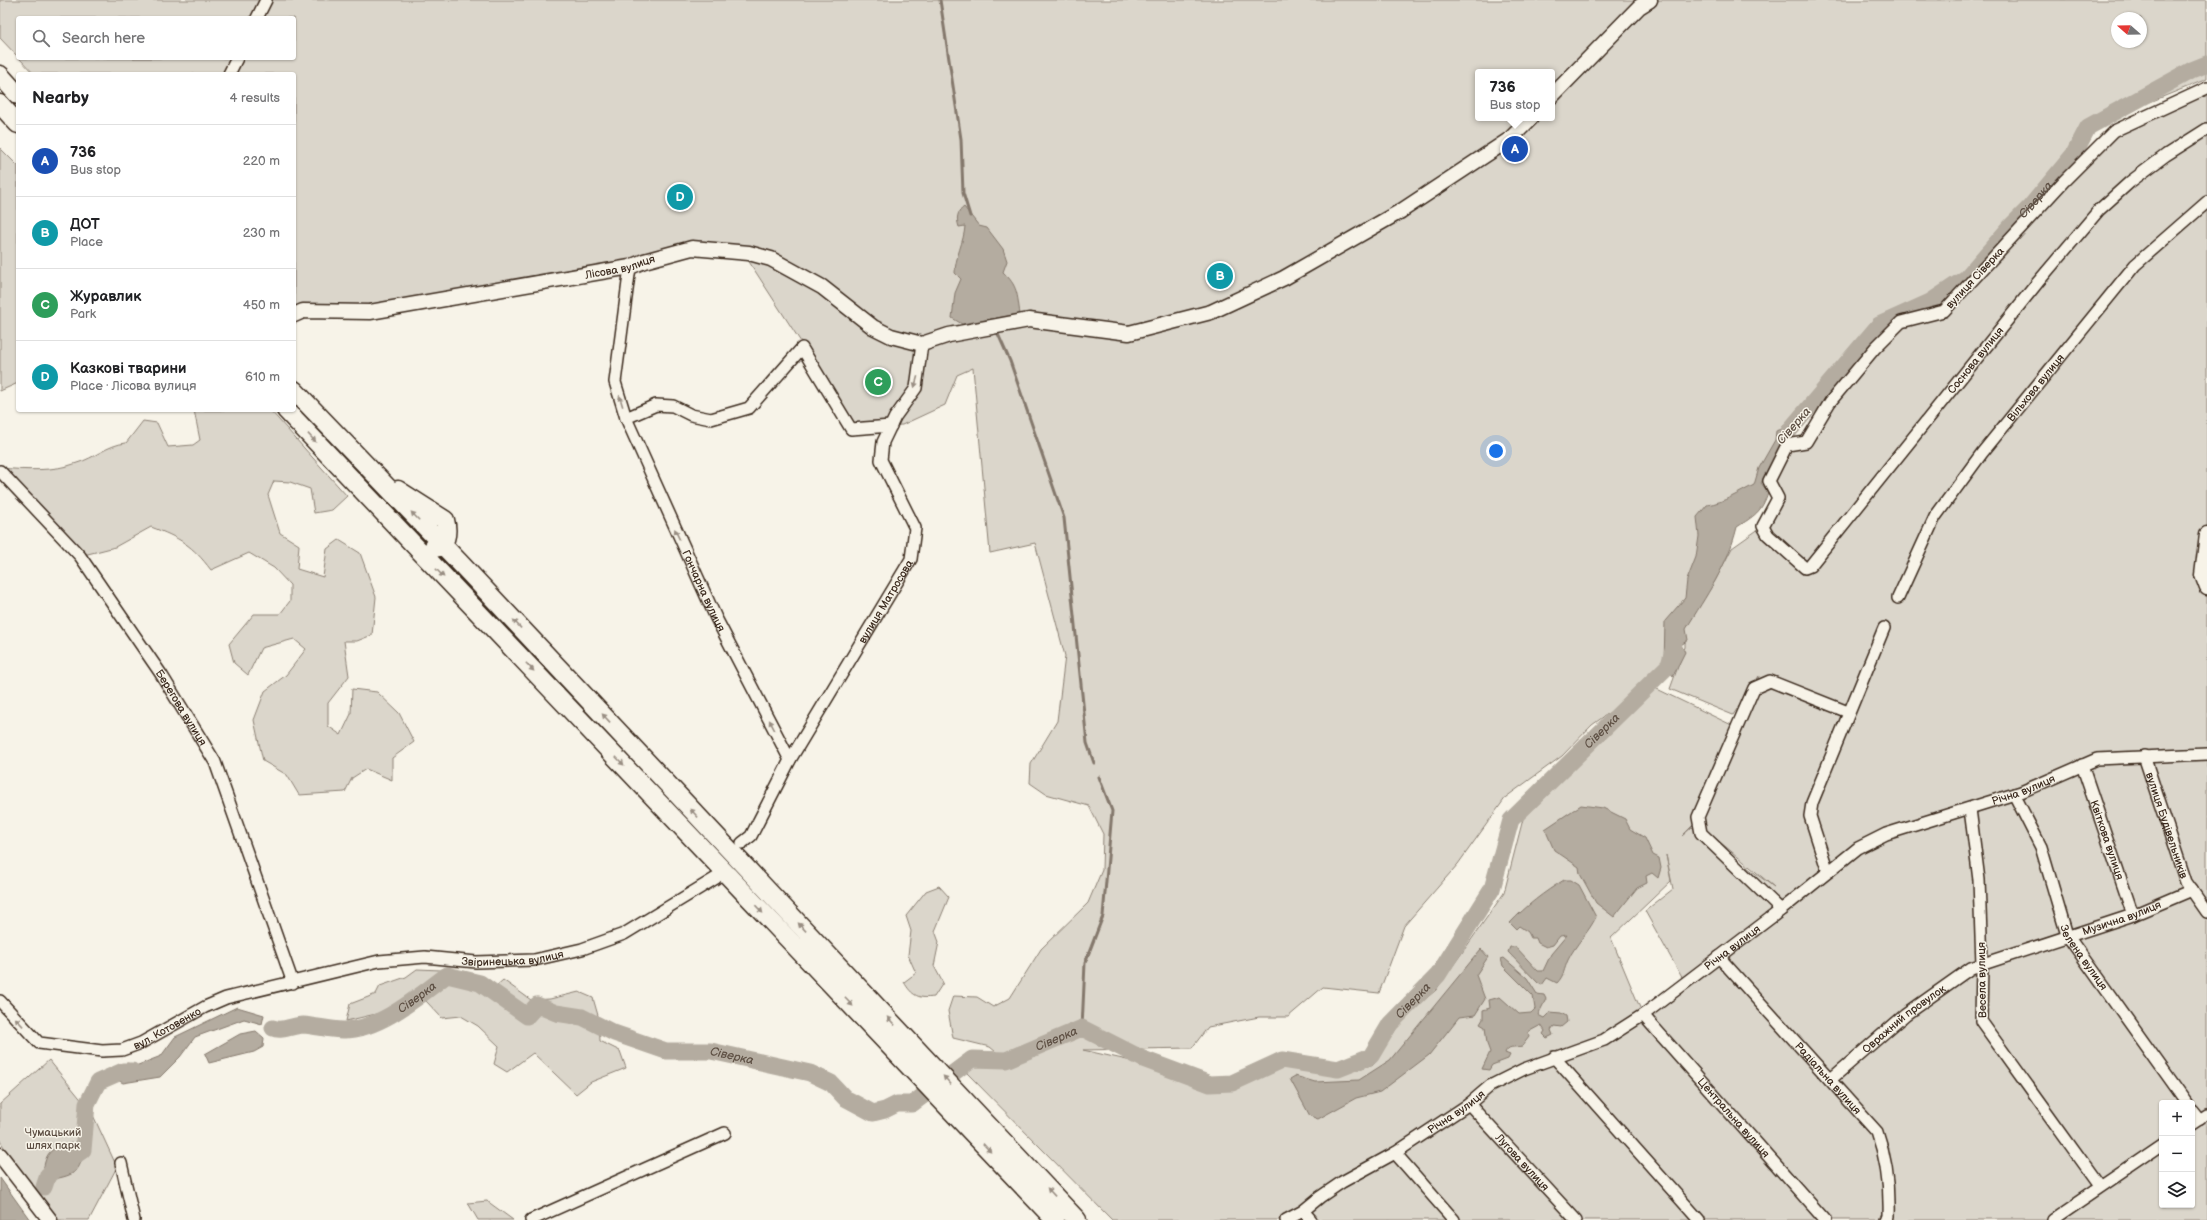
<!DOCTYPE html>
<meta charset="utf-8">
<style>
:root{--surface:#fff;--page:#f6f6f6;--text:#202124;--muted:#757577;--line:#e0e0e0;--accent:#db2777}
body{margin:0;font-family:"Balsamiq Sans",sans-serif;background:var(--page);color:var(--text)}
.controls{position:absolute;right:12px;bottom:12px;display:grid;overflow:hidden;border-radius:4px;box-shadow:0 1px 3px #0004}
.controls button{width:36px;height:36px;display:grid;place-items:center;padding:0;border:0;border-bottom:1px solid var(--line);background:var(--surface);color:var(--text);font:20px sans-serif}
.compass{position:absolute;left:2111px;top:12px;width:36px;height:36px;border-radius:50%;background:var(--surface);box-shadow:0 1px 3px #0004;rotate:290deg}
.you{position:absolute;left:1496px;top:451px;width:14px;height:14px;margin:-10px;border:3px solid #fff;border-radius:50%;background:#1a73e8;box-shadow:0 0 0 6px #1a73e833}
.badge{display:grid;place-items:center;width:26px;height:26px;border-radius:50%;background:var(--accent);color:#fff;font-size:13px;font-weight:700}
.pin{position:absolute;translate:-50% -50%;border:2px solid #fff;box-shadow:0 1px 4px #0006}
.popup{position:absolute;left:1475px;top:69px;width:80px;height:52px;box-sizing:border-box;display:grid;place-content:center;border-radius:4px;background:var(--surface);filter:drop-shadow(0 1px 3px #0005);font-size:13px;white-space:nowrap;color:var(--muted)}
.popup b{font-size:15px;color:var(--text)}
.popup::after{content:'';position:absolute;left:50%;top:100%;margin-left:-8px;border:8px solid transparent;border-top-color:var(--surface)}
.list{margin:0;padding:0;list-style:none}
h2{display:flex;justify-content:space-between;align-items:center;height:52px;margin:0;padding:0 16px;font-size:17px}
h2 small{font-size:13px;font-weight:400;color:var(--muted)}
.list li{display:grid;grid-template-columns:26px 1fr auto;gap:12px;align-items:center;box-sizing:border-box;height:72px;padding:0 16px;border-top:1px solid var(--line)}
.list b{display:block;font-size:15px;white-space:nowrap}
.list p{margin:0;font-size:13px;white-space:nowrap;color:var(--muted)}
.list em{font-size:13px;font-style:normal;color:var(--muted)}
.icon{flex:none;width:22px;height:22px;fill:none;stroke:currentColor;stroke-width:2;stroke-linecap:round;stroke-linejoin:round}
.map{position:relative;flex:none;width:2207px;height:1220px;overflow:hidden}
.search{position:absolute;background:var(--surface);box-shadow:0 1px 3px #0004;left:16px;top:16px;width:280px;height:44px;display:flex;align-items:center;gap:10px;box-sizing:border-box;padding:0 14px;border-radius:4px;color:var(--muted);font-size:15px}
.panel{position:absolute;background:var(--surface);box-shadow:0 1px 3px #0004;left:16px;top:72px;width:280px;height:340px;border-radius:4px}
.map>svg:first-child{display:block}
.green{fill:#dbd6cb;stroke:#8b8074;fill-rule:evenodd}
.water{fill:#b4aca0;stroke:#84786c}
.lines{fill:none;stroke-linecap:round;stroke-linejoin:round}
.stream{stroke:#84786c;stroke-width:3}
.river{stroke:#b4aca0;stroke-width:17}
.minor-casing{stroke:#3b2a1e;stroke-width:14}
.tertiary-casing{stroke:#3b2a1e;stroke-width:17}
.trunk-casing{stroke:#3b2a1e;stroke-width:21}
.minor{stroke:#f7f3e8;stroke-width:11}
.tertiary{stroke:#f7f3e8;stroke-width:14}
.trunk{stroke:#f7f3e8;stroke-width:18}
.oneway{fill:#998e83}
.labels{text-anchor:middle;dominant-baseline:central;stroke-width:3;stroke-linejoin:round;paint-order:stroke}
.street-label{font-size:11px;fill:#3b2a1e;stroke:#f7f3e8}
.park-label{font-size:11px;fill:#5b4c41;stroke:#f7f3e8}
.water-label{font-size:12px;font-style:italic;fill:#5f5145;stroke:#f7f3e8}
</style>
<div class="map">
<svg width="2207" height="1220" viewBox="0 0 2207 1220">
<rect width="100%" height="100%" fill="#f7f3e8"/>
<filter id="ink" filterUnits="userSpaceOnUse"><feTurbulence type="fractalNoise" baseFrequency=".025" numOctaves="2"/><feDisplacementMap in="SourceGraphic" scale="8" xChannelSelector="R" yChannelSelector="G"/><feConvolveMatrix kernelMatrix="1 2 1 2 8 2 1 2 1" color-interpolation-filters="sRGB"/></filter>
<g filter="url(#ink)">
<path class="green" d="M0,0H2207V79L2088,127L2074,154L2030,207L2010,226L1966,278L1930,302L1879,325L1799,422L1778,441L1764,474L1725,523L1687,613L1674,666L1592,725L1562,756L1506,797L1458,864L1404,926L1379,993L1323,987L1288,1017H1259L1208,1027L1192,1048L1083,1050L1127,1060L1201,1086L1231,1088L1282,1067L1340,1075L1374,1064L1403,1018L1436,990L1504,893L1523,819L1655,688L1742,730L1759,676L1733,715L1670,689L1685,647V629L1715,581L1732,548L1763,526L1778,498L1769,481L1787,445L1806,442L1830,402L1901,322L1944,311L2114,131L2207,88V1220H1112L966,1072L972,1059L1002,1057L990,1047L953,1038L948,1011L953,996L977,997L993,1007L1010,998L1041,949L1088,903L1102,870L1103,834L1089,806L1046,794L1030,783L1031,764L1057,721L1065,656L1035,543L990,553L973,368L957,375L945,405L902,425L856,427L746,257L726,247L370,307L313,304L294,309V74H34L19,58H294V18H18V57L0,38ZM2117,18H2141V42H2117ZM1478,72H1552V118H1478ZM1696,822L1774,887L1692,827L1682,836ZM1666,855L1673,889L1645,911L1685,983L1643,1015L1611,938L1671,881ZM2162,1103H2192V1205H2162Z
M0,148L18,166V383L0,391Z
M194,410H270L347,496L332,510L314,513L310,489L290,482L274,481L268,495L280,533L299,545L297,569L323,577L327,549L339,540L360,553L376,597L372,635L357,641H344L349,676L328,703V726L341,735L351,714L352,689L377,692L399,713L414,742L392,758V780L366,769L352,778L345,792L299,795L287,775L263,761L254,720L265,691L286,675L306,649L294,639L261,648L248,675L234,663L229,644L254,614H280L290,601V585L274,568L249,553L211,570C192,545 180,538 151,527L115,547L80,556L0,468C25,470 53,472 77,463C95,458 107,445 126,443L143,421L157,423L168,447L193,445L200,440Z
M939,886L949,897L935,931L939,942L934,966L943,983L934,997C919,999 912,996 904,982L916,973L908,955L911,931L906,916L926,891Z
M417,969L441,970L472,975L495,987L503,980L531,1000L550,999L579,992L593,998L599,1019L600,1041L620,1051L626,1068L591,1082L576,1094L533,1053L507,1072L494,1064L499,1046L478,1026L461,1016L442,1018L426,1001L406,997L380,1013L346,1021L350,1004L376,994L380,986L406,977Z
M49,1060L92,1113L117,1167L89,1220H52L0,1141V1104Z
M487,1201L513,1220H478L468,1203Z"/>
<path class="water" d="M964,207L979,226L987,228L1003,249L1007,261L1003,272C1018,286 1017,294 1020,314L962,324L952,318L955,293L961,279L955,273C955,257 964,242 965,226L959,227C956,218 957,212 964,207Z
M1805,412L1802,425L1782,442L1761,483L1768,492C1762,512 1754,516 1737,527C1728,565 1706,596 1686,629L1688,640L1681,645L1685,652L1673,676L1664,664L1665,621L1685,598L1687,580L1696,557L1699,536L1697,517L1707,505C1725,502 1738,493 1754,485L1759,468L1775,440L1776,431L1789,427Z
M1581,805L1603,808L1625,819L1630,829L1645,838L1653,855L1659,858L1661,868L1658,878L1652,873L1646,876L1647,883L1637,888L1614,917L1596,903L1580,874L1579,867L1554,850L1545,829Z
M1564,880H1571L1579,885L1596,917C1589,932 1575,945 1568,960C1564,969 1564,976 1557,983L1547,978L1542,985L1538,983L1508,952L1510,947H1516L1538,971H1543L1551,954L1567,935L1560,936L1553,945L1546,947L1538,943L1536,938H1531L1528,932L1519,926L1516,929L1510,923C1526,906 1544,892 1564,880Z
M1481,949L1488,957L1476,975L1485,999L1475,1015L1459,1017L1429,1055L1380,1092L1356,1098L1318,1119L1310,1116L1290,1079L1295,1076L1315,1082L1359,1080L1390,1060Z
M1504,958L1527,978L1537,994L1544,995L1546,999L1538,1015L1544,1018L1550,1012L1561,1013L1566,1016L1567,1022L1561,1027L1554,1026L1551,1030L1553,1035L1547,1038L1543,1034L1545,1031L1541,1025L1528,1032L1529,1037L1522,1046C1514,1048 1508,1045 1505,1053L1510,1055L1508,1059L1492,1065L1489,1070L1482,1069L1490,1052L1487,1044L1485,1027L1480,1024L1483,1019V1010L1490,1008L1489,1000L1500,997L1519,1014L1531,1013L1535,1009L1533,996L1503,966L1501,959Z
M237,1007L264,1015L262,1024L244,1019L195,1037L180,1057L160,1077L123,1083L109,1075V1069L128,1063L133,1067L161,1056L175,1037Z
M256,1031L264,1038L263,1047L254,1052L209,1063L205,1054L240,1034Z
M71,1143L83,1150C81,1172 74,1175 54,1179L43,1172C46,1151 51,1148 71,1143Z
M0,1178L30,1220H0Z"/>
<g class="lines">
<path class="stream" d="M940,0L961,139L963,193L970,216
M998,334L1010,361L1064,518L1087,743L1094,763
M1082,1028L1085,963L1103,916L1112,811L1099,777"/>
<g class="river">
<path id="s1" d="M1789,431L1879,325L1930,302L1966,278L2011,226L2030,207L2074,154L2088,127L2192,70L2207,64"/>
<path id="s2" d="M273,1028C282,1032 294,1025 303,1025C317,1026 330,1030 343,1030C379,1031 420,995 447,975L480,983L527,1016L537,1005L556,1013L582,1017L614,1033L666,1051H711L810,1073L831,1083L845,1098L873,1113L885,1110L897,1104H912L972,1059L1006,1060L1082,1028L1143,1059L1210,1084L1232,1083L1282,1060L1338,1069L1371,1056L1390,1024L1438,975L1492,889L1511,820L1669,665L1674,647"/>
<path d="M44,1187L48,1175L83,1150L87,1104L98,1082L123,1071H132"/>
</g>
<g class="minor-casing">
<g id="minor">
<path d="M257,18L266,0"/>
<path d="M229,74L237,58"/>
<path id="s3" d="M2207,88L2114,131L2064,181L1944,311L1901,322L1875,348L1830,402L1806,442L1787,445L1769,481L1778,498L1763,526L1768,535L1805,568L1810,566L2038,282L2099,210L2130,182L2166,155L2207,129"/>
<path id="s4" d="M630,267L615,382L626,418L716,618L790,760"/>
<path d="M626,418L656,405L673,406L691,415L711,419L749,408L802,348L851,429L891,426"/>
<path id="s5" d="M0,471L80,556L161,674L215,762L293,983"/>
<path id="s6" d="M1898,598L1935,517L1982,453L2135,265L2207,202"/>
<path id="s7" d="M2144,756L2186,882L2207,912"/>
<path id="s8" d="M2082,765L2133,915"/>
<path id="s9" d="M2014,794L2041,847L2067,935L2187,1103"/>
<path d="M1970,809L1979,880L1982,964L1981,1021L2100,1186"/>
<path id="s10" d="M742,843L751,836L790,760L911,559L915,528L881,460L883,442L895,417L916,388L922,344"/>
<path d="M1828,872L1810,816L1812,803L1884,628"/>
<path d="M1781,910L1701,833L1698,817L1754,688L1770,681L1848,712"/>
<path id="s11" d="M1719,957L1877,1132C1887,1160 1890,1186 1889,1215L1887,1220"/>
<path id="s12" d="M0,1001L39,1043L102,1051L122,1050L141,1043L205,1007L226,998L379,961L425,957L476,962L534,960L582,949L624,934L716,878"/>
<path id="s13" d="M1643,1015L1825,1220"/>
<path d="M1554,1057L1699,1220"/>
<path id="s14" d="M1830,1080L1906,1014L1971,968L2133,915L2192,890"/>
<path id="s15" d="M1469,1104L1576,1220"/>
<path d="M2192,1110L2200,1120"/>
<path d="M2192,1125L2207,1115"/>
<path d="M1395,1153L1454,1220"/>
<path d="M121,1163L134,1220"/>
<path d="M1303,1211L1311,1220"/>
<path d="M531,1220L725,1133"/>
<path id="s16" d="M1286,1220L1303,1211L1320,1197L1342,1182L1395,1153L1469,1104L1490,1086L1524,1069L1604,1040L1643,1015L1781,910L1858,848L1886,834L2021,792L2097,759L2207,754"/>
<path d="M2052,1220L2162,1145"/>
</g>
</g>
<g class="tertiary-casing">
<g id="tertiary">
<path d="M1552,96L1639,7L1650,0"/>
<path id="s17" d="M294,315L303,311L370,312L630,267L644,261L692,248L749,253L771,259L822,287L873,327L891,336L922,344L949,335L1029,320L1129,333L1211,312L1284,278L1401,211L1510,139L1531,118"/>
<path d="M2207,534L2202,575L2207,588"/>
<path d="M0,1155L50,1220"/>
</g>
</g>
<g class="trunk-casing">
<path id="trunk" d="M0,75L18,95
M0,104L18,124
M294,390L460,563L1077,1220
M286,410L1055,1220
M398,490L445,520C448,531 447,548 433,548"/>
</g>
<use href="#minor" class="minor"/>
<use href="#tertiary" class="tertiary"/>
<use href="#trunk" class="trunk"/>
</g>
<defs><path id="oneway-solid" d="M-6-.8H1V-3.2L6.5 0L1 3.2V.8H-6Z"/></defs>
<g class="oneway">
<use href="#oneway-solid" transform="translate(916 382) rotate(106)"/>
<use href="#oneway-solid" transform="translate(621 401) rotate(-107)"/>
<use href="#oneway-solid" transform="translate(312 438) rotate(47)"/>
<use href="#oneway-solid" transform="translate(415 516) rotate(-134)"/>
<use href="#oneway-solid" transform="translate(677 534) rotate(-115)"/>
<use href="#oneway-solid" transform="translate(440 573) rotate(46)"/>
<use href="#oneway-solid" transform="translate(517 624) rotate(-133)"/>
<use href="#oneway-solid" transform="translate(530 667) rotate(46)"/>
<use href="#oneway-solid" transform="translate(606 718) rotate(-133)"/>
<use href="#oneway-solid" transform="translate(772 725) rotate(-118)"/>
<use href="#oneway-solid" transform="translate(620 761) rotate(46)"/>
<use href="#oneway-solid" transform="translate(694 813) rotate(-133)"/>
<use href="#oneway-solid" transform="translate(759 909) rotate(47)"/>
<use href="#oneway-solid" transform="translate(802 927) rotate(-133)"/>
<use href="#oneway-solid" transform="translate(849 1002) rotate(46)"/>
<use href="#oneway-solid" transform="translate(891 1021) rotate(-133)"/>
<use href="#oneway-solid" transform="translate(19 1022) rotate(-133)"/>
<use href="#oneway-solid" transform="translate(947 1080) rotate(-133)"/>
<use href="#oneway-solid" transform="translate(987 1148) rotate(47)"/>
<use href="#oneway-solid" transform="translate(1051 1192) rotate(-133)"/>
</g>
</g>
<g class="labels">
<g class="street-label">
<text stroke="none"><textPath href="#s17" startOffset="331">Лісова вулиця</textPath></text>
<text transform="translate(1975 278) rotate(-47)">вулиця Сіверка</text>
<text stroke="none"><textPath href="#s3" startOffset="988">Соснова вулиця</textPath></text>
<text stroke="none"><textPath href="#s6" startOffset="253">Вільхова вулиця</textPath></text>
<text stroke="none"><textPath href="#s4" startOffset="343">Гончарна вулиця</textPath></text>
<text stroke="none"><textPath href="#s10" startOffset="282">вулиця Матросова</textPath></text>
<text stroke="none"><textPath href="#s5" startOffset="299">Берегова вулиця</textPath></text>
<text stroke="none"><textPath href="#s16" startOffset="862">Річна вулиця</textPath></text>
<text stroke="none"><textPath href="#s7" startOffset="73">вулиця Будівельників</textPath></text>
<text stroke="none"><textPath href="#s8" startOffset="79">Квіткова вулиця</textPath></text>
<text stroke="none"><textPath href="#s14" startOffset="339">Музична вулиця</textPath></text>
<text stroke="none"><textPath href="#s16" startOffset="526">Річна вулиця</textPath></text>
<text stroke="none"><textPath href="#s12" startOffset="549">Звіринецька вулиця</textPath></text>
<text stroke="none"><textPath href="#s9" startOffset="179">Зелена вулиця</textPath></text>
<text transform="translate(1982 980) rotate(-91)">Весела вулиця</text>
<text stroke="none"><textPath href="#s14" startOffset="96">Овражний провулок</textPath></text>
<text stroke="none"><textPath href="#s12" startOffset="191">вул. Котовенко</textPath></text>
<text stroke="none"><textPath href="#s11" startOffset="163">Радіальна вулиця</textPath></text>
<text stroke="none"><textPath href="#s16" startOffset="202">Річна вулиця</textPath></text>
<text stroke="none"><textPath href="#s13" startOffset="137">Центральна вулиця</textPath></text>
<text stroke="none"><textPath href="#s15" startOffset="79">Лугова вулиця</textPath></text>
</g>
<g class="park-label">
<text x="53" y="1132">Чумацький<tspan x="53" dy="13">шлях парк</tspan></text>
</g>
<g class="water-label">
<text stroke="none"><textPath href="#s1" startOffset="343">Сіверка</textPath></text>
<text transform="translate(1794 426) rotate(-49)">Сіверка</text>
<text stroke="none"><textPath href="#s2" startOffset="1604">Сіверка</textPath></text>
<text stroke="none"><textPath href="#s2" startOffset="153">Сіверка</textPath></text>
<text stroke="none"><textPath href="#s2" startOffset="1268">Сіверка</textPath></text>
<text stroke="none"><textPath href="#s2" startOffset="861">Сіверка</textPath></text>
<text stroke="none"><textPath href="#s2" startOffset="501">Сіверка</textPath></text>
</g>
</g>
</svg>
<div class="controls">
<button>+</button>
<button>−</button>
<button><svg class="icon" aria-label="layers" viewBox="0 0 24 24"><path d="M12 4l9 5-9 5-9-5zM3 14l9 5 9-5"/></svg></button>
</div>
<svg class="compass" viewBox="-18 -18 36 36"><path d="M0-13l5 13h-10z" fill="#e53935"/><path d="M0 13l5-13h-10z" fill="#757577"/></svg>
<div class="you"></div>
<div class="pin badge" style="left:1515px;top:149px;background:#1a4fb4">A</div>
<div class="popup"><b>736</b>Bus stop</div>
<div class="pin badge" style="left:1220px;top:276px;background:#0f9aa8">B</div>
<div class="pin badge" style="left:878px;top:382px;background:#2e9e5b">C</div>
<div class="pin badge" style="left:680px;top:197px;background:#0f9aa8">D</div>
<div class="search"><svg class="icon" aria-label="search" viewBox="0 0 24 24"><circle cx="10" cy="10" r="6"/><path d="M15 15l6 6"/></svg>Search here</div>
<section class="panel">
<h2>Nearby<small>4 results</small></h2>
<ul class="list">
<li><span class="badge" style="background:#1a4fb4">A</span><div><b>736</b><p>Bus stop</p></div><em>220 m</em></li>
<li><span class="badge" style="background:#0f9aa8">B</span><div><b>ДОТ</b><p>Place</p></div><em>230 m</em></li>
<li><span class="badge" style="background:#2e9e5b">C</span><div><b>Журавлик</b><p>Park</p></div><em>450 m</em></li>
<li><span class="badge" style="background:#0f9aa8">D</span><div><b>Казкові тварини</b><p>Place · Лісова вулиця</p></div><em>610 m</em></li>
</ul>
</section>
</div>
